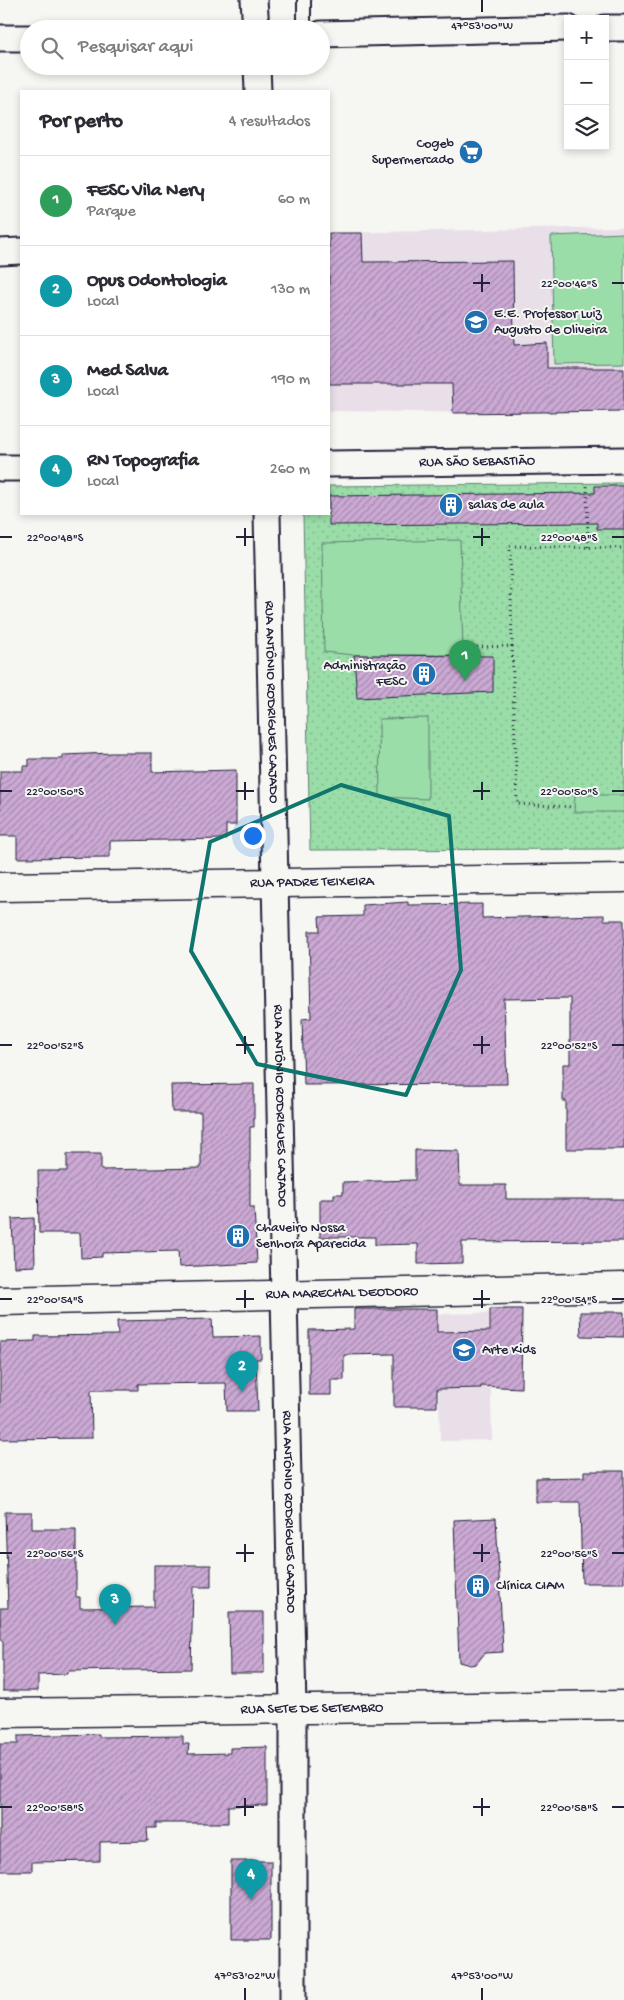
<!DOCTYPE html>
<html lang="pt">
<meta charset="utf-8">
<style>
:root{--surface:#fff;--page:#f7f7f7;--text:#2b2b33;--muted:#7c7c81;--line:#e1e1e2;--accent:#1f6fb2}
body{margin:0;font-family:"Gochi Hand",sans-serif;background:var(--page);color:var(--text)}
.controls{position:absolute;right:15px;top:15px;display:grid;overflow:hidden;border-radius:0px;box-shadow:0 2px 8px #0003}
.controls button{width:45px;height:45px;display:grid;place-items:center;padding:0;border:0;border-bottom:1px solid var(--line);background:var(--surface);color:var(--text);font:25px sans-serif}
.you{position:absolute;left:252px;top:835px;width:18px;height:18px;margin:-12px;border:4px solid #fff;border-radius:50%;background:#1a73e8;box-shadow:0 0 0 8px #1a73e833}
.badge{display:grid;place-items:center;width:32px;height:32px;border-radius:50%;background:var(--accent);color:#fff;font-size:16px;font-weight:700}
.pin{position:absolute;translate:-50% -41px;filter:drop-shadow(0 1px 2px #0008)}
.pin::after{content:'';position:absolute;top:26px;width:18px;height:15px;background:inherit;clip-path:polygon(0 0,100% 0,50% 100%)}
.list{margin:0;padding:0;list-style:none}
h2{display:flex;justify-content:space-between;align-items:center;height:65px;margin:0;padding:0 20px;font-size:21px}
h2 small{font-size:16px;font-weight:400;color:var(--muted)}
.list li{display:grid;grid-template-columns:32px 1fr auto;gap:15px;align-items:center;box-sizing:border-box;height:90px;padding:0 20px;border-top:1px solid var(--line)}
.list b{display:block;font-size:19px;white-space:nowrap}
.list p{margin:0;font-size:16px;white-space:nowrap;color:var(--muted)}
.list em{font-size:16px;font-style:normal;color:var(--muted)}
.icon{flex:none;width:28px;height:28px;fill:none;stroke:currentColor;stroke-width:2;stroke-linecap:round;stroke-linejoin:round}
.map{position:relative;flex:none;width:624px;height:2000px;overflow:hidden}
.search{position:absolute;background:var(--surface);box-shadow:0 2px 8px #0003;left:20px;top:20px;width:310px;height:55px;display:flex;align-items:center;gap:12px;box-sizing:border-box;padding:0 18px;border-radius:28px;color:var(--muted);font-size:19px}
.panel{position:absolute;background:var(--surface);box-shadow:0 2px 8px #0003;left:20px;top:90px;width:310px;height:425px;border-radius:0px}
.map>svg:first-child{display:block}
.built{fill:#e9dfe9}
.green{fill:url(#green-dots);stroke:#5e8072}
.pitch{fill:#9adda8;stroke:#5e8072}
.building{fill:url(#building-hatch);stroke:#22223b}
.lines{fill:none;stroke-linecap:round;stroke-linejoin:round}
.lane-casing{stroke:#22223b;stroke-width:16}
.street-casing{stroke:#22223b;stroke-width:29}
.secondary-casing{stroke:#22223b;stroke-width:31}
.path{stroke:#22223b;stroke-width:3;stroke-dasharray:1 4;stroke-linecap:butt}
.lane{stroke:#f6f6f2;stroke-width:12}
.street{stroke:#f6f6f2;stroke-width:25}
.secondary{stroke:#f6f6f2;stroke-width:28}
.marked{fill:none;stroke:#0f766e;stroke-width:4;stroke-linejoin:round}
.ticks{fill:none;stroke:#22223b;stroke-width:2}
.labels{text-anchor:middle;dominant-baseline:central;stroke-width:4;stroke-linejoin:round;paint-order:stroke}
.poi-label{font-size:14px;fill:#22223b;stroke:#f6f6f2;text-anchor:start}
.street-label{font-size:14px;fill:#22223b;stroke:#f6f6f2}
.ticks-label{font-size:12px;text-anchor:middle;fill:#22223b;stroke:#f6f6f2;stroke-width:4;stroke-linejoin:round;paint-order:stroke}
</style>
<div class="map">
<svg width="624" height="2000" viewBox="0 0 624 2000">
<defs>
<pattern id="green-dots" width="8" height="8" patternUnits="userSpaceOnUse" patternTransform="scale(1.25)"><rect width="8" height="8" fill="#9adda8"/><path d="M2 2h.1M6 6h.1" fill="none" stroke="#84bd92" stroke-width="1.8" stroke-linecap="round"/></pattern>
<pattern id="building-hatch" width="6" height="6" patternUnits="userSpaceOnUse" patternTransform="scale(1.25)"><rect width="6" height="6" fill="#cba9d4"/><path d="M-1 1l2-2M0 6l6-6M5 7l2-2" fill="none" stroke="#a489ad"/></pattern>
</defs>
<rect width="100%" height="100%" fill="#f6f6f2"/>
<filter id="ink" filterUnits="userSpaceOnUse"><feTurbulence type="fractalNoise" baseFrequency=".02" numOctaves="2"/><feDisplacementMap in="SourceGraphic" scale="10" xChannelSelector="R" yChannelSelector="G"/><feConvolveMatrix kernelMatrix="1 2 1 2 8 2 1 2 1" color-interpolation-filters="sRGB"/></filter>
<g filter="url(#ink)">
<path class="built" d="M624,227V411L508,413L329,411V233Z
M489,1313L492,1440L440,1441L437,1314Z"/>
<path class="green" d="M624,483V849L310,850L303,514H329V486Z"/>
<path class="pitch" d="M624,233V363L554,364L551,236Z
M460,540L463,655H354L324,652L322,543Z
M428,718V799L380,797L379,719Z
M575,795H624V812H574Z"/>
<path class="building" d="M329,233H362L363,262L513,261L514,345L547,343V368H624V411L453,413L452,384H329Z
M595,486H624V529H597V523L329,525V496L595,493Z
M354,655L493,656V692L357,698Z
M112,753H152V772L236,770V825H226V839L110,841V857L17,858V836H0V771H23V766H29V759H63V755Z
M408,902V905L482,904V918L604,915V920H624V1149H566V1101H563V1064H570V998L504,999L507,1084L304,1085L302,1019L311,1018L309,931H320L319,917L363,916V905Z
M254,1084V1127H250V1207H254L257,1263L179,1267L178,1251L102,1253V1257L81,1258L80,1233H39L38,1171H67V1154H101V1170L201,1168V1112H172L171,1085Z
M415,1150L459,1151L460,1185H506V1199H624V1241L462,1242V1263L418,1264V1244L375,1245V1237H320V1199H334V1194H343V1182L415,1180Z
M34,1218L35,1266L14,1267L12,1219Z
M354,1309H437V1332L490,1331V1309H522L521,1388L481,1386V1388L437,1389V1407H394V1354L344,1355V1380H331V1395H309V1330L354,1329Z
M580,1312H624V1337L581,1336Z
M212,1319L213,1337L261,1336V1359H256L258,1411H227L226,1383L138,1384V1390H91L92,1438L0,1439V1342L35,1341V1336L118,1335L117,1321Z
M584,1471H624V1583H582L580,1502H536V1478L584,1477Z
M5,1512H32V1529H76V1597H80V1608L154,1607V1565H211V1587H193L191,1669L67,1671V1674L38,1675V1691H3V1641H1L0,1608H8Z
M496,1518L503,1652L485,1653L476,1664L470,1665L459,1662L454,1520Z
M229,1612H264V1673H230Z
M99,1734V1737L183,1736V1744H189L188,1754L230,1753V1748L267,1747V1805L228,1806V1823H156V1828H147L148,1841L100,1842V1861L32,1862V1871H0V1744H18V1736Z
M231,1861H271V1940H231Z"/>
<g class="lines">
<g class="lane-casing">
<path id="lane" d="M304,0V29"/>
</g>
<g class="street-casing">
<g id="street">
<path d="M254,0L256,29"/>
<path d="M605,28H624"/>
<path d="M321,34L568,28"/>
<path d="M0,38H29"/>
<path d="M257,66L258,91"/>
<path d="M0,252L21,251"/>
<path id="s1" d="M329,464L624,460"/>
<path d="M0,468H21"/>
<path id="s2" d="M267,514L293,1708V2000"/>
</g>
</g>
<g class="secondary-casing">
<g id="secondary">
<path id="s3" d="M0,887L624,878"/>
<path id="s4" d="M0,1301L624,1287"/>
<path id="s5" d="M0,1713L624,1705"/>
</g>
</g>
<path class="path" d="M587,486L588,547
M512,646L517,804L574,807
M477,647L512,646L510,546L624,548"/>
<use href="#lane" class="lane"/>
<use href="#street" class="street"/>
<use href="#secondary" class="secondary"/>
</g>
</g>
<path class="marked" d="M341,785L449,816L461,970L406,1095L257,1064L191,951L210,842Z"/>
<path class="ticks" d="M482,0V12M482,274V292M473,283H490M612,283H624M245,528V546M482,528V546M0,537H12M236,537H254M473,537H490M612,537H624M245,782V800M482,782V800M0,791H12M236,791H254M473,791H490M612,791H624M245,1036V1054M482,1036V1054M0,1045H12M236,1045H254M473,1045H490M612,1045H624M245,1290V1308M482,1290V1308M0,1299H12M236,1299H254M473,1299H490M612,1299H624M245,1544V1562M482,1544V1562M0,1553H12M236,1553H254M473,1553H490M612,1553H624M245,1798V1816M482,1798V1816M0,1807H12M236,1807H254M473,1807H490M612,1807H624M245,1988V2000M482,1988V2000"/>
<defs>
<g id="supermarket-disc" transform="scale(1.25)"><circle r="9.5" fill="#1f6fb2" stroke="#f6f6f2"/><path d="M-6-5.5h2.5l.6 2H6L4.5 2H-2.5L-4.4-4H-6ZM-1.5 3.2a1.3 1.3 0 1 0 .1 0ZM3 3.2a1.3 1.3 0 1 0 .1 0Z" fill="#fff"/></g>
<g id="school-disc" transform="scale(1.25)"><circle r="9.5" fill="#1f6fb2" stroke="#f6f6f2"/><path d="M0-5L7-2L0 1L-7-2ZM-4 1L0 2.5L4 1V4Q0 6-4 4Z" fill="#fff"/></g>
<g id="building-disc" transform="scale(1.25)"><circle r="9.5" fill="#1f6fb2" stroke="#f6f6f2"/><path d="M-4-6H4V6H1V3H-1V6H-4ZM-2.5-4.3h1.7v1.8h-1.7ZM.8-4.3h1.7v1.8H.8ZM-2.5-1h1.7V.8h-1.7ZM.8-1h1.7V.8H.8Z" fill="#fff"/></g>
</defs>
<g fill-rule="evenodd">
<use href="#supermarket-disc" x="471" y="152"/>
<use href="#school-disc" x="476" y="322"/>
<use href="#building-disc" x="451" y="505"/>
<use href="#building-disc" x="424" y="674"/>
<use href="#building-disc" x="238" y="1236"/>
<use href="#school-disc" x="464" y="1350"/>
<use href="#building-disc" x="478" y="1586"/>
</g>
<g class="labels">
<g class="poi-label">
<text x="454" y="144" text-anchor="end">Cogeb<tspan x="454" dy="16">Supermercado</tspan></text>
<text x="494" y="314">E.E. Professor Luiz<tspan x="494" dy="16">Augusto de Oliveira</tspan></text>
<text x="468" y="505">salas de aula</text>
<text x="406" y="666" text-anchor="end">Administração<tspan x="406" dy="16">FESC</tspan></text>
<text x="256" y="1228">Chaveiro Nossa<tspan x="256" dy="16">Senhora Aparecida</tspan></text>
<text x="482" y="1350">Arte Kids</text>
<text x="496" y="1586">Clínica CIAM</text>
</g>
<g class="street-label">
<text stroke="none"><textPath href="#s1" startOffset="148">RUA SÃO SEBASTIÃO</textPath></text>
<text stroke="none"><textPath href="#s2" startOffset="188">RUA ANTÔNIO RODRIGUES CAJADO</textPath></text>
<text stroke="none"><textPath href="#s3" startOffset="312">RUA PADRE TEIXEIRA</textPath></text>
<text stroke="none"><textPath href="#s2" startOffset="592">RUA ANTÔNIO RODRIGUES CAJADO</textPath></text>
<text stroke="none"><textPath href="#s4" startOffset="342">RUA MARECHAL DEODORO</textPath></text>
<text stroke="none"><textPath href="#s2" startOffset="998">RUA ANTÔNIO RODRIGUES CAJADO</textPath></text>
<text stroke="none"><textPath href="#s5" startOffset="312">RUA SETE DE SETEMBRO</textPath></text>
</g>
</g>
<g class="ticks-label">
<text x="482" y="29">47°53'00"W</text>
<text x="569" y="287">22°00'46"S</text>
<text x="55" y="541">22°00'48"S</text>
<text x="569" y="541">22°00'48"S</text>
<text x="55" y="795">22°00'50"S</text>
<text x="569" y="795">22°00'50"S</text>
<text x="55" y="1049">22°00'52"S</text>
<text x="569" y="1049">22°00'52"S</text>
<text x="55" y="1303">22°00'54"S</text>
<text x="569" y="1303">22°00'54"S</text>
<text x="55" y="1557">22°00'56"S</text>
<text x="569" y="1557">22°00'56"S</text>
<text x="55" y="1811">22°00'58"S</text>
<text x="569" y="1811">22°00'58"S</text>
<text x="245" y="1979">47°53'02"W</text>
<text x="482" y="1979">47°53'00"W</text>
</g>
</svg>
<div class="controls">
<button>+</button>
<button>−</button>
<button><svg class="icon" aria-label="layers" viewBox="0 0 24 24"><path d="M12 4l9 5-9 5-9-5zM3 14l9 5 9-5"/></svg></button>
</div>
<div class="you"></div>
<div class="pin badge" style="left:465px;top:681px;background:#2e9e5b">1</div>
<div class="pin badge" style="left:242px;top:1392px;background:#0f9aa8">2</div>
<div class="pin badge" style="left:115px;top:1625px;background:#0f9aa8">3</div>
<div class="pin badge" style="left:251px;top:1900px;background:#0f9aa8">4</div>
<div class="search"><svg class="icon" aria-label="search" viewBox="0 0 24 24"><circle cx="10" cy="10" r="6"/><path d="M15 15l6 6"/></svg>Pesquisar aqui</div>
<section class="panel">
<h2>Por perto<small>4 resultados</small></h2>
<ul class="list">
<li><span class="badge" style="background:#2e9e5b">1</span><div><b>FESC Vila Nery</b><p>Parque</p></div><em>60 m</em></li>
<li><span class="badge" style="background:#0f9aa8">2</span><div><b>Opus Odontologia</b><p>Local</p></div><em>130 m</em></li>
<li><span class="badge" style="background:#0f9aa8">3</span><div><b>Med Salva</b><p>Local</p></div><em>190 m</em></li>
<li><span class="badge" style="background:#0f9aa8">4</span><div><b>RN Topografia</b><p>Local</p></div><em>260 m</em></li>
</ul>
</section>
</div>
